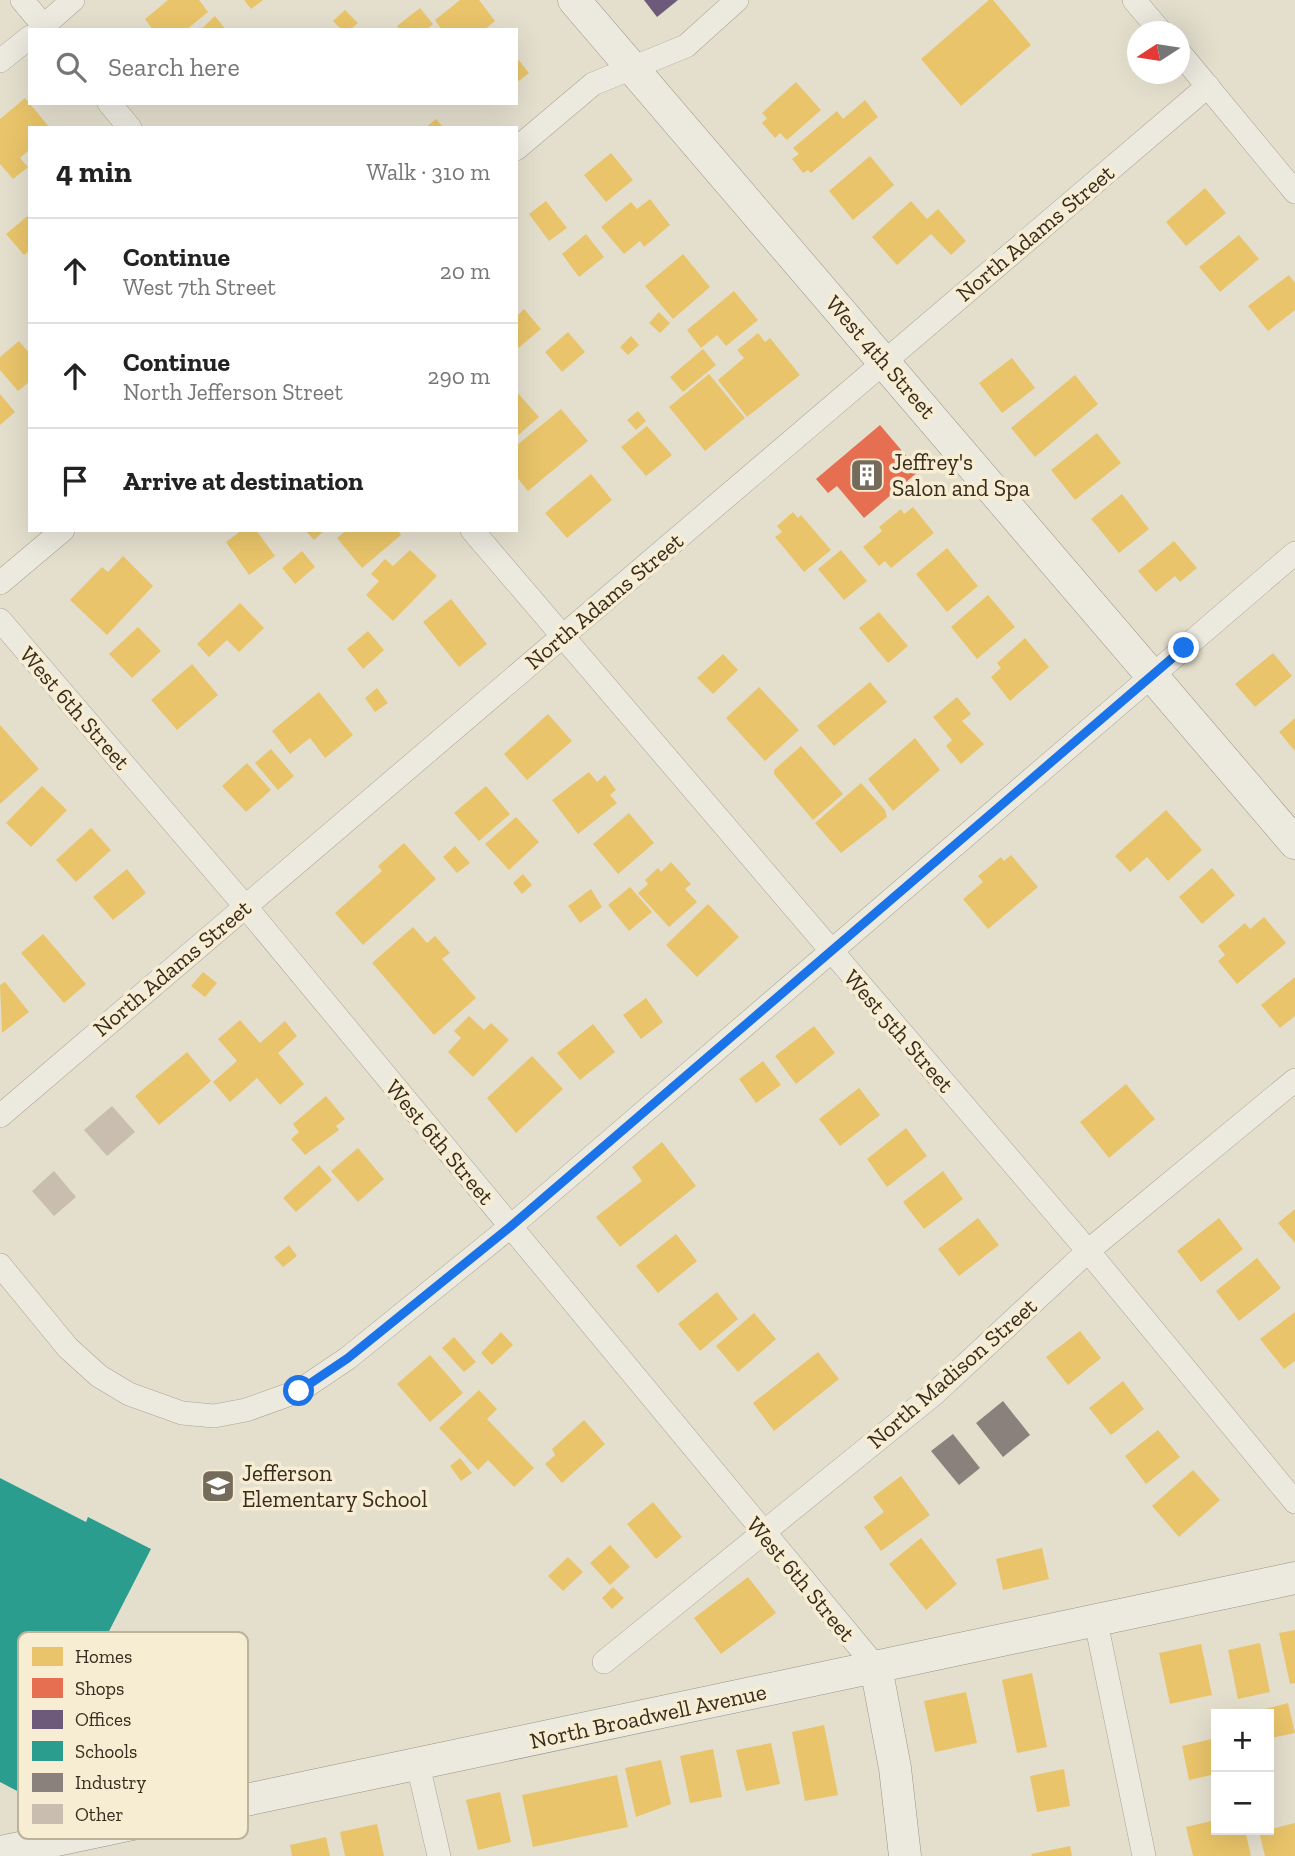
<!DOCTYPE html>
<meta charset="utf-8">
<style>
:root{--surface:#fff;--page:#f2f2f2;--text:#222;--muted:#767676;--line:#e0e0e0}
body{margin:0;font-family:"Zilla Slab",serif;background:var(--page);color:var(--text)}
.controls{position:absolute;right:21px;bottom:21px;display:grid;overflow:hidden;border-radius:0px;box-shadow:0 7px 28px #0002}
.controls button{width:63px;height:63px;display:grid;place-items:center;padding:0;border:0;border-bottom:2px solid var(--line);background:var(--surface);color:var(--text);font:35px sans-serif}
.compass{position:absolute;left:1127px;top:21px;width:63px;height:63px;border-radius:50%;background:var(--surface);box-shadow:0 7px 28px #0002;rotate:258deg}
.stop{position:absolute;width:21px;height:21px;margin:-16px;border:5px solid #1a73e8;border-radius:50%;background:#fff}
.stop.end{background:#1a73e8;border-color:#fff;box-shadow:0 2px 7px #0008}
.list{margin:0;padding:0;list-style:none}
h2{display:flex;justify-content:space-between;align-items:center;height:91px;margin:0;padding:0 28px;font-size:30px}
h2 small{font-size:23px;font-weight:400;color:var(--muted)}
.list li{display:grid;grid-template-columns:46px 1fr auto;gap:21px;align-items:center;box-sizing:border-box;height:105px;padding:0 28px;border-top:2px solid var(--line)}
.list b{display:block;font-size:26px;white-space:nowrap}
.list p{margin:0;font-size:23px;white-space:nowrap;color:var(--muted)}
.list em{font-size:23px;font-style:normal;color:var(--muted)}
.icon{flex:none;width:38px;height:38px;fill:none;stroke:currentColor;stroke-width:2;stroke-linecap:round;stroke-linejoin:round}
.map{position:relative;flex:none;width:1295px;height:1856px;overflow:hidden}
.search{position:absolute;background:var(--surface);box-shadow:0 7px 28px #0002;left:28px;top:28px;width:490px;height:77px;display:flex;align-items:center;gap:18px;box-sizing:border-box;padding:0 24px;border-radius:0px;color:var(--muted);font-size:26px}
.panel{position:absolute;background:var(--surface);box-shadow:0 7px 28px #0002;left:28px;top:126px;width:490px;height:406px;border-radius:0px}
.map>svg:first-child{display:block}
.homes{fill:#e9c46a}
.shops{fill:#e76f51}
.offices{fill:#6d597a}
.schools{fill:#2a9d8f}
.industry{fill:#8a817c}
.building{fill:#c8bdae}
.lines{fill:none;stroke-linecap:round;stroke-linejoin:round}
.street-casing{stroke:#aaa496;stroke-width:24}
.secondary-casing{stroke:#999386;stroke-width:33}
.street{stroke:#ece9df;stroke-width:23}
.secondary{stroke:#ece9df;stroke-width:32}
.route{stroke:#1a73e8;stroke-width:9}
.labels{text-anchor:middle;dominant-baseline:central;stroke-width:7;stroke-linejoin:round;paint-order:stroke}
.street-label{font-size:23px;fill:#392c1e;stroke:#f6edd3}
.poi-label{font-size:23px;fill:#392c1e;stroke:#f6edd3;text-anchor:start}
.key{fill:#f6edd3;stroke:#bdb39d;stroke-width:2}
.key-label{font-size:19px;fill:#392c1e}
</style>
<div class="map">
<svg width="1295" height="1856" viewBox="0 0 1295 1856">
<rect width="100%" height="100%" fill="#e4dfcd"/>
<path class="homes" d="M168,0H199L208,12L186,30H153L145,19Z
M244,0H263L251,9Z
M460,0H479L495,21L484,30H442L435,20Z
M989,0H993L1031,45L961,106L921,59Z
M420,8L433,24L426,30H399L397,26Z
M345,10L358,23L350,30H342L333,21Z
M215,16L226,30H200Z
M516,57L529,73L516,83Z
M796,82L821,110L787,140L780,133L775,138L762,123L767,118L762,113Z
M25,98L50,128H30V149L20,158L28,167L13,179L0,164V119Z
M865,100L878,117L811,173L808,170L803,173L792,159L799,154L793,148L837,111L843,119Z
M436,119L444,128H425Z
M611,153L633,180L606,202L584,175Z
M870,156L894,185L853,220L829,191Z
M1205,188L1226,213L1186,246L1166,222Z
M650,199L670,225L644,247L640,241L624,254L601,227L631,202L637,209Z
M546,201L567,228L549,241L529,214Z
M911,201L927,219L938,209L966,241L951,255L931,234L897,265L872,237Z
M30,214V250L24,255L6,234Z
M586,234L604,257L579,277L562,254Z
M1239,235L1259,259L1220,292L1199,267Z
M683,254L710,287L673,319L645,286Z
M1289,275L1295,283V310L1268,331L1248,306Z
M734,291L758,320L726,346L717,335L701,348L687,330Z
M524,309L541,329L516,350V317Z
M659,312L670,323L660,333L649,323Z
M568,332L585,352L562,372L545,352Z
M758,333L765,342L770,338L800,375L747,417L718,380L744,358L737,350Z
M631,336L639,345L628,355L620,347Z
M19,341L30,354V381L18,391L0,370V357Z
M703,349L716,365L683,392L670,377Z
M1012,358L1035,388L1002,413L979,383Z
M709,374L745,418L705,451L669,407Z
M1075,375L1098,404L1035,457L1011,428Z
M516,391L539,417L516,437Z
M0,394L15,412L0,425Z
M561,409L588,441L528,491L516,476V446Z
M638,411L646,421L636,430L627,420Z
M647,426L672,455L646,476L621,447Z
M1097,433L1121,463L1075,500L1051,470Z
M591,474L612,500L567,538L545,513Z
M1122,494L1149,529L1119,553L1091,519Z
M913,507L934,533L891,568L885,561L879,566L863,547L882,531L879,527L901,509L904,514Z
M793,512L798,518L801,515L831,550L804,572L775,537L782,532L777,526Z
M242,530H256L275,556L249,575L226,542Z
M305,530H325L314,540Z
M347,530H397L401,535L362,568L337,538Z
M1174,541L1197,568L1180,582L1175,576L1156,592L1138,571Z
M947,548L978,586L947,612L916,574Z
M410,550L437,576L393,621L366,595L379,581L371,574L385,559L393,566Z
M841,550L867,581L844,600L818,569Z
M302,551L315,567L295,584L282,568Z
M123,556L153,586L107,635L70,600L102,567L108,572Z
M988,595L1015,627L977,659L951,627Z
M451,599L487,644L459,667L423,622Z
M240,603L264,628L239,652L227,640L209,657L197,644Z
M879,612L908,646L888,663L859,628Z
M138,627L161,651L132,678L109,654Z
M368,631L384,650L363,669L347,649Z
M1025,638L1049,667L1010,701L991,677L1001,668L997,663Z
M1273,653L1292,676L1255,707L1235,684Z
M723,654L738,670L713,694L697,678Z
M192,664L218,695L177,730L151,700Z
M870,682L887,702L834,746L817,726Z
M759,687L799,730L765,761L726,718Z
M377,688L388,703L375,712L365,698Z
M319,692L353,735L325,758L310,738L290,754L272,731Z
M957,697L971,714L962,721L984,744L961,764L946,746L952,740L933,717Z
M548,714L572,741L527,780L504,754Z
M1295,718V751L1279,732Z
M0,725L39,769L0,804Z
M915,738L940,770L893,811L868,779Z
M801,746L843,794L813,820L774,774V770Z
M271,749L294,776L278,790L255,763Z
M247,763L271,790L246,812L222,786Z
M589,772L597,782L605,775L616,790L610,795L617,803L578,834L552,800Z
M861,783L885,810L887,817L841,853L815,823Z
M42,786L67,810L31,847L6,823Z
M486,786L510,814L479,841L454,813Z
M1166,810L1202,850L1168,881L1147,857L1130,872L1115,856Z
M629,813L654,843L618,874L593,844Z
M516,817L539,842L509,870L485,844Z
M91,828L111,850L76,882L56,860Z
M404,843L436,879L363,945L335,913L382,871L378,866Z
M455,846L470,863L457,873L443,857Z
M1011,855L1038,887L988,929L963,899L983,882L978,876L1001,857L1004,861Z
M671,862L691,884L685,889L697,902L669,927L638,893L648,884L645,880L658,868L661,872Z
M1212,868L1235,895L1202,924L1179,897Z
M127,869L146,893L113,920L93,897Z
M523,874L532,885L522,894L513,883Z
M630,887L652,912L629,931L608,905Z
M591,889L602,907L580,923L568,906Z
M708,904L739,937L697,977L666,945Z
M1264,917L1286,943L1237,984L1218,961L1225,955L1218,946L1245,923L1250,929Z
M413,927L427,943L435,936L450,953L442,959L476,998L434,1035L372,963Z
M43,934L86,984L64,1003L21,953Z
M203,972L217,983L205,997L191,986Z
M1295,977V1016L1280,1028L1261,1005Z
M5,982L29,1012L2,1033L0,985Z
M646,998L663,1022L641,1039L623,1015Z
M469,1016L484,1030L491,1023L509,1040L473,1077L448,1052L461,1038L454,1031Z
M240,1020L260,1043L285,1021L297,1036L278,1053L304,1084L280,1105L257,1078L230,1102L213,1082L237,1061L218,1039Z
M593,1024L615,1052L580,1080L557,1053Z
M814,1026L835,1053L796,1084L775,1056Z
M187,1052L211,1081L159,1125L135,1096Z
M532,1056L563,1089L516,1133L487,1098Z
M763,1061L781,1085L756,1103L739,1079Z
M1126,1084L1155,1119L1109,1158L1080,1122Z
M859,1088L880,1115L840,1146L819,1119Z
M326,1096L345,1119L336,1126L339,1130L305,1155L291,1139L299,1132L293,1124Z
M906,1128L927,1156L887,1187L867,1159Z
M662,1142L696,1186L620,1247L596,1217L642,1181L632,1167Z
M358,1148L384,1179L358,1202L331,1171Z
M319,1165L332,1180L296,1212L283,1198Z
M943,1171L963,1199L924,1229L903,1202Z
M1295,1209V1243L1278,1223Z
M978,1218L999,1245L959,1276L938,1249Z
M1219,1218L1243,1249L1201,1282L1177,1251Z
M676,1234L697,1261L658,1293L636,1266Z
M289,1245L297,1256L283,1267L274,1257Z
M1257,1258L1281,1288L1239,1321L1216,1291Z
M717,1292L738,1319L700,1351L678,1324Z
M1295,1312V1361L1284,1369L1260,1339Z
M754,1313L776,1339L738,1372L716,1346Z
M1080,1331L1101,1358L1068,1385L1046,1357Z
M501,1332L513,1345L492,1365L481,1353Z
M454,1337L476,1362L464,1372L442,1348Z
M818,1352L839,1379L774,1431L753,1403Z
M430,1355L463,1393L430,1422L397,1384Z
M1123,1381L1144,1409L1111,1435L1089,1408Z
M479,1390L497,1409L487,1419L534,1468L514,1487L488,1460L478,1470L439,1428Z
M584,1420L605,1444L562,1483L545,1464L555,1455L552,1449Z
M1158,1430L1180,1457L1146,1484L1125,1456Z
M460,1458L472,1473L461,1481L450,1466Z
M1193,1470L1220,1500L1179,1537L1152,1506Z
M901,1476L930,1515L881,1551L864,1527L884,1512L873,1497Z
M653,1502L682,1537L656,1559L627,1524Z
M921,1538L957,1584L926,1610L889,1564Z
M610,1545L630,1567L610,1585L590,1563Z
M1042,1548L1049,1579L1003,1590L996,1559Z
M568,1557L583,1572L563,1591L548,1576Z
M748,1577L776,1613L721,1654L694,1618Z
M613,1587L624,1598L612,1609L602,1598Z
M1295,1630V1683L1290,1684L1279,1633Z
M1260,1643L1270,1692L1238,1699L1228,1650Z
M1201,1644L1212,1695L1170,1704L1159,1653Z
M1032,1673L1047,1747L1017,1753L1002,1680Z
M966,1692L977,1743L935,1752L924,1701Z
M1288,1703L1295,1733L1271,1738L1269,1714L1265,1709Z
M824,1725L838,1795L805,1801L792,1732Z
M1216,1738V1774L1189,1780L1182,1746Z
M771,1743L780,1784L746,1791L736,1750Z
M713,1749L722,1797L690,1803L680,1756Z
M661,1760L671,1804L636,1817L625,1768Z
M1064,1769L1070,1806L1037,1812L1030,1776Z
M617,1775L628,1827L533,1847L522,1795Z
M500,1792L511,1842L478,1850L466,1800Z
M1216,1820V1830H1245L1251,1856H1193L1186,1827Z
M1295,1823V1856H1265L1259,1832Z
M377,1824L384,1856H345L340,1832Z
M326,1837L330,1856H292L290,1845Z
M1070,1846L1072,1856H1032L1031,1854Z"/>
<path class="shops" d="M880,425L919,471L864,518L837,486L828,493L816,479Z"/>
<path class="offices" d="M644,0H678L657,17Z"/>
<path class="schools" d="M0,1478L86,1522L88,1517L151,1549L103,1643L87,1635L63,1681L75,1687L21,1793L0,1782Z"/>
<path class="industry" d="M1003,1401L1030,1435L1003,1457L976,1423Z
M953,1434L980,1468L959,1485L931,1451Z"/>
<path class="building" d="M112,1106L135,1132L107,1156L84,1130Z
M54,1171L76,1197L54,1216L32,1191Z"/>
<g class="lines">
<g class="street-casing">
<path id="street" d="M22,0L47,30
M1134,0L1161,32
M39,30L73,0
M1180,53L1295,192
M0,61L30,37
M109,103L130,128
M516,149L593,84L686,46L737,0
M472,530L1088,1251L1295,1502
M0,583L63,530
M0,620L245,906L876,1667
M0,1116L1208,86
M0,1265L68,1348L99,1376L129,1394L182,1413L214,1416L246,1410L299,1391L348,1358L510,1227L1295,553
M1096,1622L1144,1856
M604,1662L934,1394L1088,1251L1295,1080
M418,1765L439,1856"/>
</g>
<g class="secondary-casing">
<path id="secondary" d="M574,0L1295,843
M876,1667L895,1768L905,1856
M0,1852L1295,1578"/>
</g>
<use href="#street" class="street"/>
<use href="#secondary" class="secondary"/>
</g>
<g class="lines">
<path class="route" d="M299,1391L348,1358L510,1227L1184,648"/>
</g>
<defs>
<g id="building-square" transform="scale(1.75)"><rect x="-9" y="-9" width="18" height="18" rx="4" fill="#756b5b" stroke="#f6edd3"/><path d="M-4-6H4V6H1V3H-1V6H-4ZM-2.5-4.3h1.7v1.8h-1.7ZM.8-4.3h1.7v1.8H.8ZM-2.5-1h1.7V.8h-1.7ZM.8-1h1.7V.8H.8Z" fill="#fff"/></g>
<g id="school-square" transform="scale(1.75)"><rect x="-9" y="-9" width="18" height="18" rx="4" fill="#756b5b" stroke="#f6edd3"/><path d="M0-5L7-2L0 1L-7-2ZM-4 1L0 2.5L4 1V4Q0 6-4 4Z" fill="#fff"/></g>
</defs>
<g fill-rule="evenodd">
<use href="#building-square" x="867" y="475"/>
<use href="#school-square" x="218" y="1486"/>
</g>
<g class="labels">
<g class="street-label">
<text transform="translate(1035 233) rotate(-40)">North Adams Street</text>
<text transform="translate(881 357) rotate(49)">West 4th Street</text>
<text transform="translate(604 601) rotate(-40)">North Adams Street</text>
<text transform="translate(75 708) rotate(49)">West 6th Street</text>
<text transform="translate(172 968) rotate(-40)">North Adams Street</text>
<text transform="translate(899 1031) rotate(49)">West 5th Street</text>
<text transform="translate(440 1142) rotate(50)">West 6th Street</text>
<text transform="translate(952 1373) rotate(-41)">North Madison Street</text>
<text transform="translate(801 1579) rotate(50)">West 6th Street</text>
<text transform="translate(648 1716) rotate(-12)">North Broadwell Avenue</text>
</g>
<g class="poi-label">
<text x="892" y="462">Jeffrey's<tspan x="892" dy="26">Salon and Spa</tspan></text>
<text x="242" y="1473">Jefferson<tspan x="242" dy="26">Elementary School</tspan></text>
</g>
</g>
<rect x="18" y="1632" width="230" height="207" rx="10" class="key"/>
<rect x="32" y="1647" width="31" height="19" fill="#e9c46a"/>
<rect x="32" y="1678" width="31" height="20" fill="#e76f51"/>
<rect x="32" y="1710" width="31" height="19" fill="#6d597a"/>
<rect x="32" y="1741" width="31" height="20" fill="#2a9d8f"/>
<rect x="32" y="1773" width="31" height="19" fill="#8a817c"/>
<rect x="32" y="1804" width="31" height="20" fill="#c8bdae"/>
<g class="key-label">
<text x="75" y="1663">Homes</text>
<text x="75" y="1695">Shops</text>
<text x="75" y="1726">Offices</text>
<text x="75" y="1758">Schools</text>
<text x="75" y="1789">Industry</text>
<text x="75" y="1821">Other</text>
</g>
</svg>
<div class="controls">
<button>+</button>
<button>−</button>
</div>
<svg class="compass" viewBox="-18 -18 36 36"><path d="M0-13l5 13h-10z" fill="#e53935"/><path d="M0 13l5-13h-10z" fill="#767676"/></svg>
<div class="stop" style="left:299px;top:1391px"></div>
<div class="stop end" style="left:1184px;top:648px"></div>
<div class="search"><svg class="icon" aria-label="search" viewBox="0 0 24 24"><circle cx="10" cy="10" r="6"/><path d="M15 15l6 6"/></svg>Search here</div>
<section class="panel">
<h2>4 min<small>Walk · 310 m</small></h2>
<ul class="list">
<li><svg class="icon" aria-label="ahead" viewBox="0 0 24 24"><path d="M12 20V5M6 11l6-6 6 6"/></svg><div><b>Continue</b><p>West 7th Street</p></div><em>20 m</em></li>
<li><svg class="icon" aria-label="ahead" viewBox="0 0 24 24"><path d="M12 20V5M6 11l6-6 6 6"/></svg><div><b>Continue</b><p>North Jefferson Street</p></div><em>290 m</em></li>
<li><svg class="icon" aria-label="arrive" viewBox="0 0 24 24"><path d="M6 21V4h12l-3 4 3 4H6"/></svg><div><b>Arrive at destination</b></div></li>
</ul>
</section>
</div>
